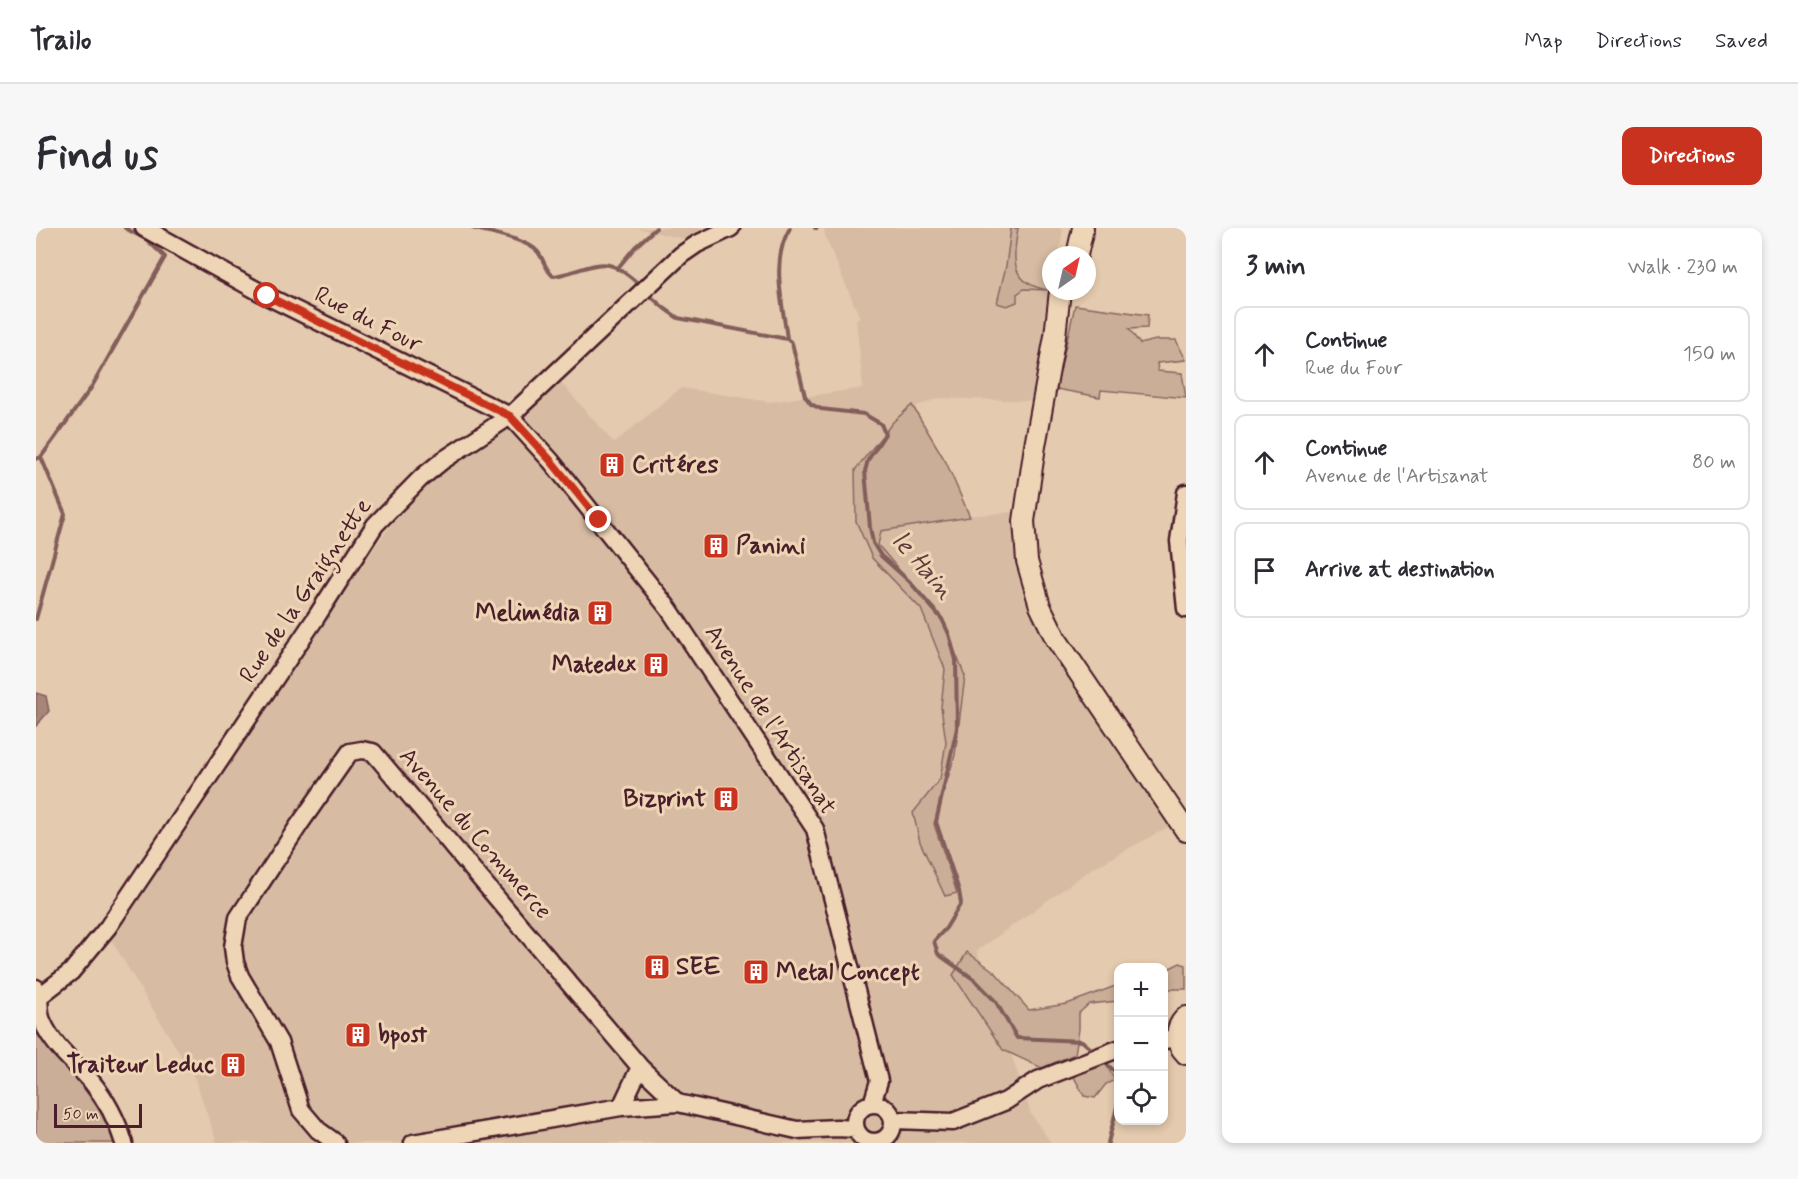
<!DOCTYPE html>
<meta charset="utf-8">
<style>
:root{--surface:#fff;--page:#f7f7f7;--text:#2b2b33;--muted:#7c7c81;--line:#e1e1e2;--accent:#c8321e}
body{margin:0;font-family:Mynerve,sans-serif;background:var(--page);color:var(--text)}
.controls{position:absolute;right:18px;bottom:18px;display:grid;overflow:hidden;border-radius:12px;box-shadow:0 3px 9px #0003}
.controls button{width:54px;height:54px;display:grid;place-items:center;padding:0;border:0;border-bottom:2px solid var(--line);background:var(--surface);color:var(--text);font:30px sans-serif}
.compass{position:absolute;left:1006px;top:18px;width:54px;height:54px;border-radius:50%;background:var(--surface);box-shadow:0 3px 9px #0003;rotate:34deg}
.scale{position:absolute;left:18px;bottom:15px;width:88px;box-sizing:border-box;padding-left:6px;border:3px solid #4a1f2b;border-top:0;font-size:16px;line-height:21px;white-space:nowrap;color:#4a1f2b;-webkit-text-stroke:4px #eed5b6;paint-order:stroke}
.stop{position:absolute;width:18px;height:18px;margin:-14px;border:4px solid #c8321e;border-radius:50%;background:#fff}
.stop.end{background:#c8321e;border-color:#fff;box-shadow:0 2px 6px #0008}
.list{margin:0;padding:0;list-style:none}
h2{display:flex;justify-content:space-between;align-items:center;height:78px;margin:0;padding:0 24px;font-size:26px}
h2 small{font-size:20px;font-weight:400;color:var(--muted)}
.list li{display:grid;grid-template-columns:39px 1fr auto;gap:18px;align-items:center;box-sizing:border-box;height:96px;margin:0 12px 12px;padding:0 12px;border:2px solid var(--line);border-radius:12px}
.list b{display:block;font-size:22px;white-space:nowrap}
.list p{margin:0;font-size:20px;white-space:nowrap;color:var(--muted)}
.list em{font-size:20px;font-style:normal;color:var(--muted)}
.icon{flex:none;width:33px;height:33px;fill:none;stroke:currentColor;stroke-width:2;stroke-linecap:round;stroke-linejoin:round}
.map{position:relative;flex:none;width:1150px;height:915px;overflow:hidden;border-radius:12px}
header{display:flex;align-items:center;gap:36px;box-sizing:border-box;height:84px;padding:0 30px;background:var(--surface);border-bottom:2px solid var(--line)}
header strong{font-size:28px}
nav{display:flex;gap:33px;margin-inline-start:auto;font-size:21px}
.intro{display:flex;align-items:center;justify-content:space-between;box-sizing:border-box;height:144px;padding:0 36px}
h1{margin:0;font-size:42px}
.button{padding:15px 27px;border-radius:12px;background:var(--accent);color:#fff;font-size:21px;font-weight:700}
main{display:flex;gap:36px;padding:0 36px}
aside{flex:1;background:var(--surface);border-radius:12px;box-shadow:0 3px 9px #0003}
.map>svg:first-child{display:block}
.built{fill:#d7bca3}
.green{fill:#caae98;stroke:#8a6662;stroke-width:1.5}
.water{fill:#a78679;stroke:#825d5a;stroke-width:1.5}
.lines{fill:none;stroke-linecap:round;stroke-linejoin:round}
.stream{stroke:#825d5a;stroke-width:4}
.minor-casing{stroke:#4a1f2b;stroke-width:21}
.major-casing{stroke:#4a1f2b;stroke-width:24}
.minor{stroke:#eed5b6;stroke-width:16}
.major{stroke:#eed5b6;stroke-width:20}
.route{stroke:#c8321e;stroke-width:8}
.labels{text-anchor:middle;dominant-baseline:central;stroke-width:6;stroke-linejoin:round;paint-order:stroke}
.street-label{font-size:24px;fill:#4a1f2b;stroke:#eed5b6}
.poi-label{font-size:24px;font-weight:bold;fill:#4a1f2b;stroke:#eed5b6;text-anchor:start}
.water-label{font-size:26px;font-style:italic;fill:#61393e;stroke:#eed5b6}
</style>
<header>
<strong>Trailo</strong>
<nav><a>Map</a><a>Directions</a><a>Saved</a></nav>
</header>
<div class="intro"><h1>Find us</h1><a class="button">Directions</a></div>
<main>
<div class="map">
<svg width="1150" height="915" viewBox="0 0 1150 915">
<rect width="100%" height="100%" fill="#e4caae"/>
<filter id="ink" filterUnits="userSpaceOnUse"><feTurbulence type="fractalNoise" baseFrequency=".0167" numOctaves="2"/><feDisplacementMap in="SourceGraphic" scale="12" xChannelSelector="R" yChannelSelector="G"/><feConvolveMatrix kernelMatrix="1 2 1 2 8 2 1 2 1" color-interpolation-filters="sRGB"/></filter>
<g filter="url(#ink)">
<path class="built" d="M601,0H688L660,14Z
M788,0H1027L1023,27H1015V63H1019L999,173L903,170L876,180L930,288L977,284L980,319L993,371L1134,598L1054,642L941,723L995,886L1015,915H181L159,851L74,710L271,410L383,259L520,149L578,215L645,160L734,174L827,160L820,91L824,90L789,8Z"/>
<path class="green" d="M975,0H982C977,32 973,54 1011,62L988,61L981,66V74L971,78L961,75L970,38Z
M1039,77L1112,87L1111,100L1093,101L1104,116L1120,112H1140L1150,132L1121,135L1122,143L1146,145L1150,170L1065,162L1064,169L1020,161Z
M876,177L910,234L934,289L845,303L842,317L907,394L929,448L919,527L898,596L921,665L909,668L884,614L877,585L904,551L910,514L905,479L909,441L885,381L836,330L820,293L819,242L857,194Z
M931,724L959,744L993,782L1031,776L1082,757V773L1053,776L1043,785V801L1039,826L1006,840L967,822L917,747Z
M1144,735L1150,737V761H1128V743Z
M0,795L76,899L81,915H0Z
M1068,833L1079,852L1070,856L1059,870L1048,868L1037,847Z"/>
<path class="water" d="M0,465L10,468L13,483L0,498Z"/>
<g class="lines">
<path class="stream" d="M436,0C454,5 491,11 502,24C508,32 509,41 517,48C534,47 559,33 573,37C584,39 597,51 605,58
M779,0H781
M581,41L599,19L620,0
M612,66L628,80L642,90L751,111L756,115L769,168L775,176L785,181L828,186L845,196L849,206L832,232L829,243L834,299L837,315L845,328L873,353L906,391L913,406L920,432L921,500L900,594L923,663L925,675L910,700L898,713L902,726L939,752L960,774L981,810L1046,813L1060,825
M751,111C747,76 734,32 754,0
M0,231L5,229L55,160L129,29L111,12L89,0
M0,391L29,286L5,229
M1067,833L1082,846
M1072,915L1082,875"/>
<g class="minor-casing">
<path id="minor" d="M108,0L231,68L474,188L515,233L633,381L779,601L843,853L836,876
M1150,265L1143,313L1150,381
M0,760C7,773 0,781 7,795C18,819 38,834 55,853C70,871 81,892 88,915
M4,768L35,744L72,699L279,391L339,297L385,250L406,233L474,188L645,27L661,16L695,0
M1128,812L1141,810
M642,875L761,902L801,900L820,901
M819 895a19 19 0 1 1 38 0a19 19 0 1 1-38 0Z
M858,892L917,894L970,873L1002,852L1082,821
M300,915L282,902L265,882L243,814L204,748L199,734L197,719L202,690L263,597L314,524L326,522L337,524L604,839L642,875L585,879L604,839
M377,915L585,879"/>
</g>
<g class="major-casing">
<path id="major" d="M1041,27L1047,0
M1024,63L1019,108L999,218L988,293L991,333L1004,378L1020,411L1150,603
M1150,789C1138,800 1139,815 1150,826"/>
</g>
<use href="#minor" class="minor"/>
<use href="#major" class="major"/>
</g>
</g>
<g class="lines" filter="url(#ink)">
<path class="route" d="M231,68L474,188L515,233L563,292"/>
</g>
<defs>
<g id="building-square" transform="scale(1.35)"><rect x="-9" y="-9" width="18" height="18" rx="4" fill="#c8321e" stroke="#eed5b6"/><path d="M-4-6H4V6H1V3H-1V6H-4ZM-2.5-4.3h1.7v1.8h-1.7ZM.8-4.3h1.7v1.8H.8ZM-2.5-1h1.7V.8h-1.7ZM.8-1h1.7V.8H.8Z" fill="#fff"/></g>
</defs>
<g fill-rule="evenodd">
<use href="#building-square" x="576" y="237"/>
<use href="#building-square" x="680" y="318"/>
<use href="#building-square" x="564" y="385"/>
<use href="#building-square" x="620" y="437"/>
<use href="#building-square" x="690" y="571"/>
<use href="#building-square" x="621" y="739"/>
<use href="#building-square" x="720" y="744"/>
<use href="#building-square" x="322" y="807"/>
<use href="#building-square" x="197" y="837"/>
</g>
<g class="labels">
<g class="street-label">
<text transform="translate(332 92) rotate(27)">Rue du Four</text>
<text transform="translate(270 363) rotate(-56)">Rue de la Graignette</text>
<text transform="translate(734 492) rotate(57)">Avenue de l'Artisanat</text>
<text transform="translate(439 606) rotate(49)">Avenue du Commerce</text>
</g>
<g class="poi-label">
<text x="596" y="237">Critéres</text>
<text x="700" y="318">Panini</text>
<text x="544" y="385" text-anchor="end">Melimédia</text>
<text x="600" y="437" text-anchor="end">Matedex</text>
<text x="670" y="571" text-anchor="end">Bizprint</text>
<text x="640" y="739">SEE</text>
<text x="740" y="744">Metal Concept</text>
<text x="342" y="807">bpost</text>
<text x="178" y="837" text-anchor="end">Traiteur Leduc</text>
</g>
<g class="water-label">
<text transform="translate(886 338) rotate(49)">le Hain</text>
</g>
</g>
</svg>
<div class="controls">
<button>+</button>
<button>−</button>
<button><svg class="icon" aria-label="locate" viewBox="0 0 24 24"><circle cx="12" cy="12" r="6"/><path d="M12 2v4M12 18v4M2 12h4M18 12h4"/></svg></button>
</div>
<svg class="compass" viewBox="-18 -18 36 36"><path d="M0-13l5 13h-10z" fill="#e53935"/><path d="M0 13l5-13h-10z" fill="#7c7c81"/></svg>
<div class="scale">50 m</div>
<div class="stop" style="left:231px;top:68px"></div>
<div class="stop end" style="left:563px;top:292px"></div>
</div>
<aside>
<h2>3 min<small>Walk · 230 m</small></h2>
<ul class="list">
<li><svg class="icon" aria-label="ahead" viewBox="0 0 24 24"><path d="M12 20V5M6 11l6-6 6 6"/></svg><div><b>Continue</b><p>Rue du Four</p></div><em>150 m</em></li>
<li><svg class="icon" aria-label="ahead" viewBox="0 0 24 24"><path d="M12 20V5M6 11l6-6 6 6"/></svg><div><b>Continue</b><p>Avenue de l'Artisanat</p></div><em>80 m</em></li>
<li><svg class="icon" aria-label="arrive" viewBox="0 0 24 24"><path d="M6 21V4h12l-3 4 3 4H6"/></svg><div><b>Arrive at destination</b></div></li>
</ul>
</aside>
</main>
